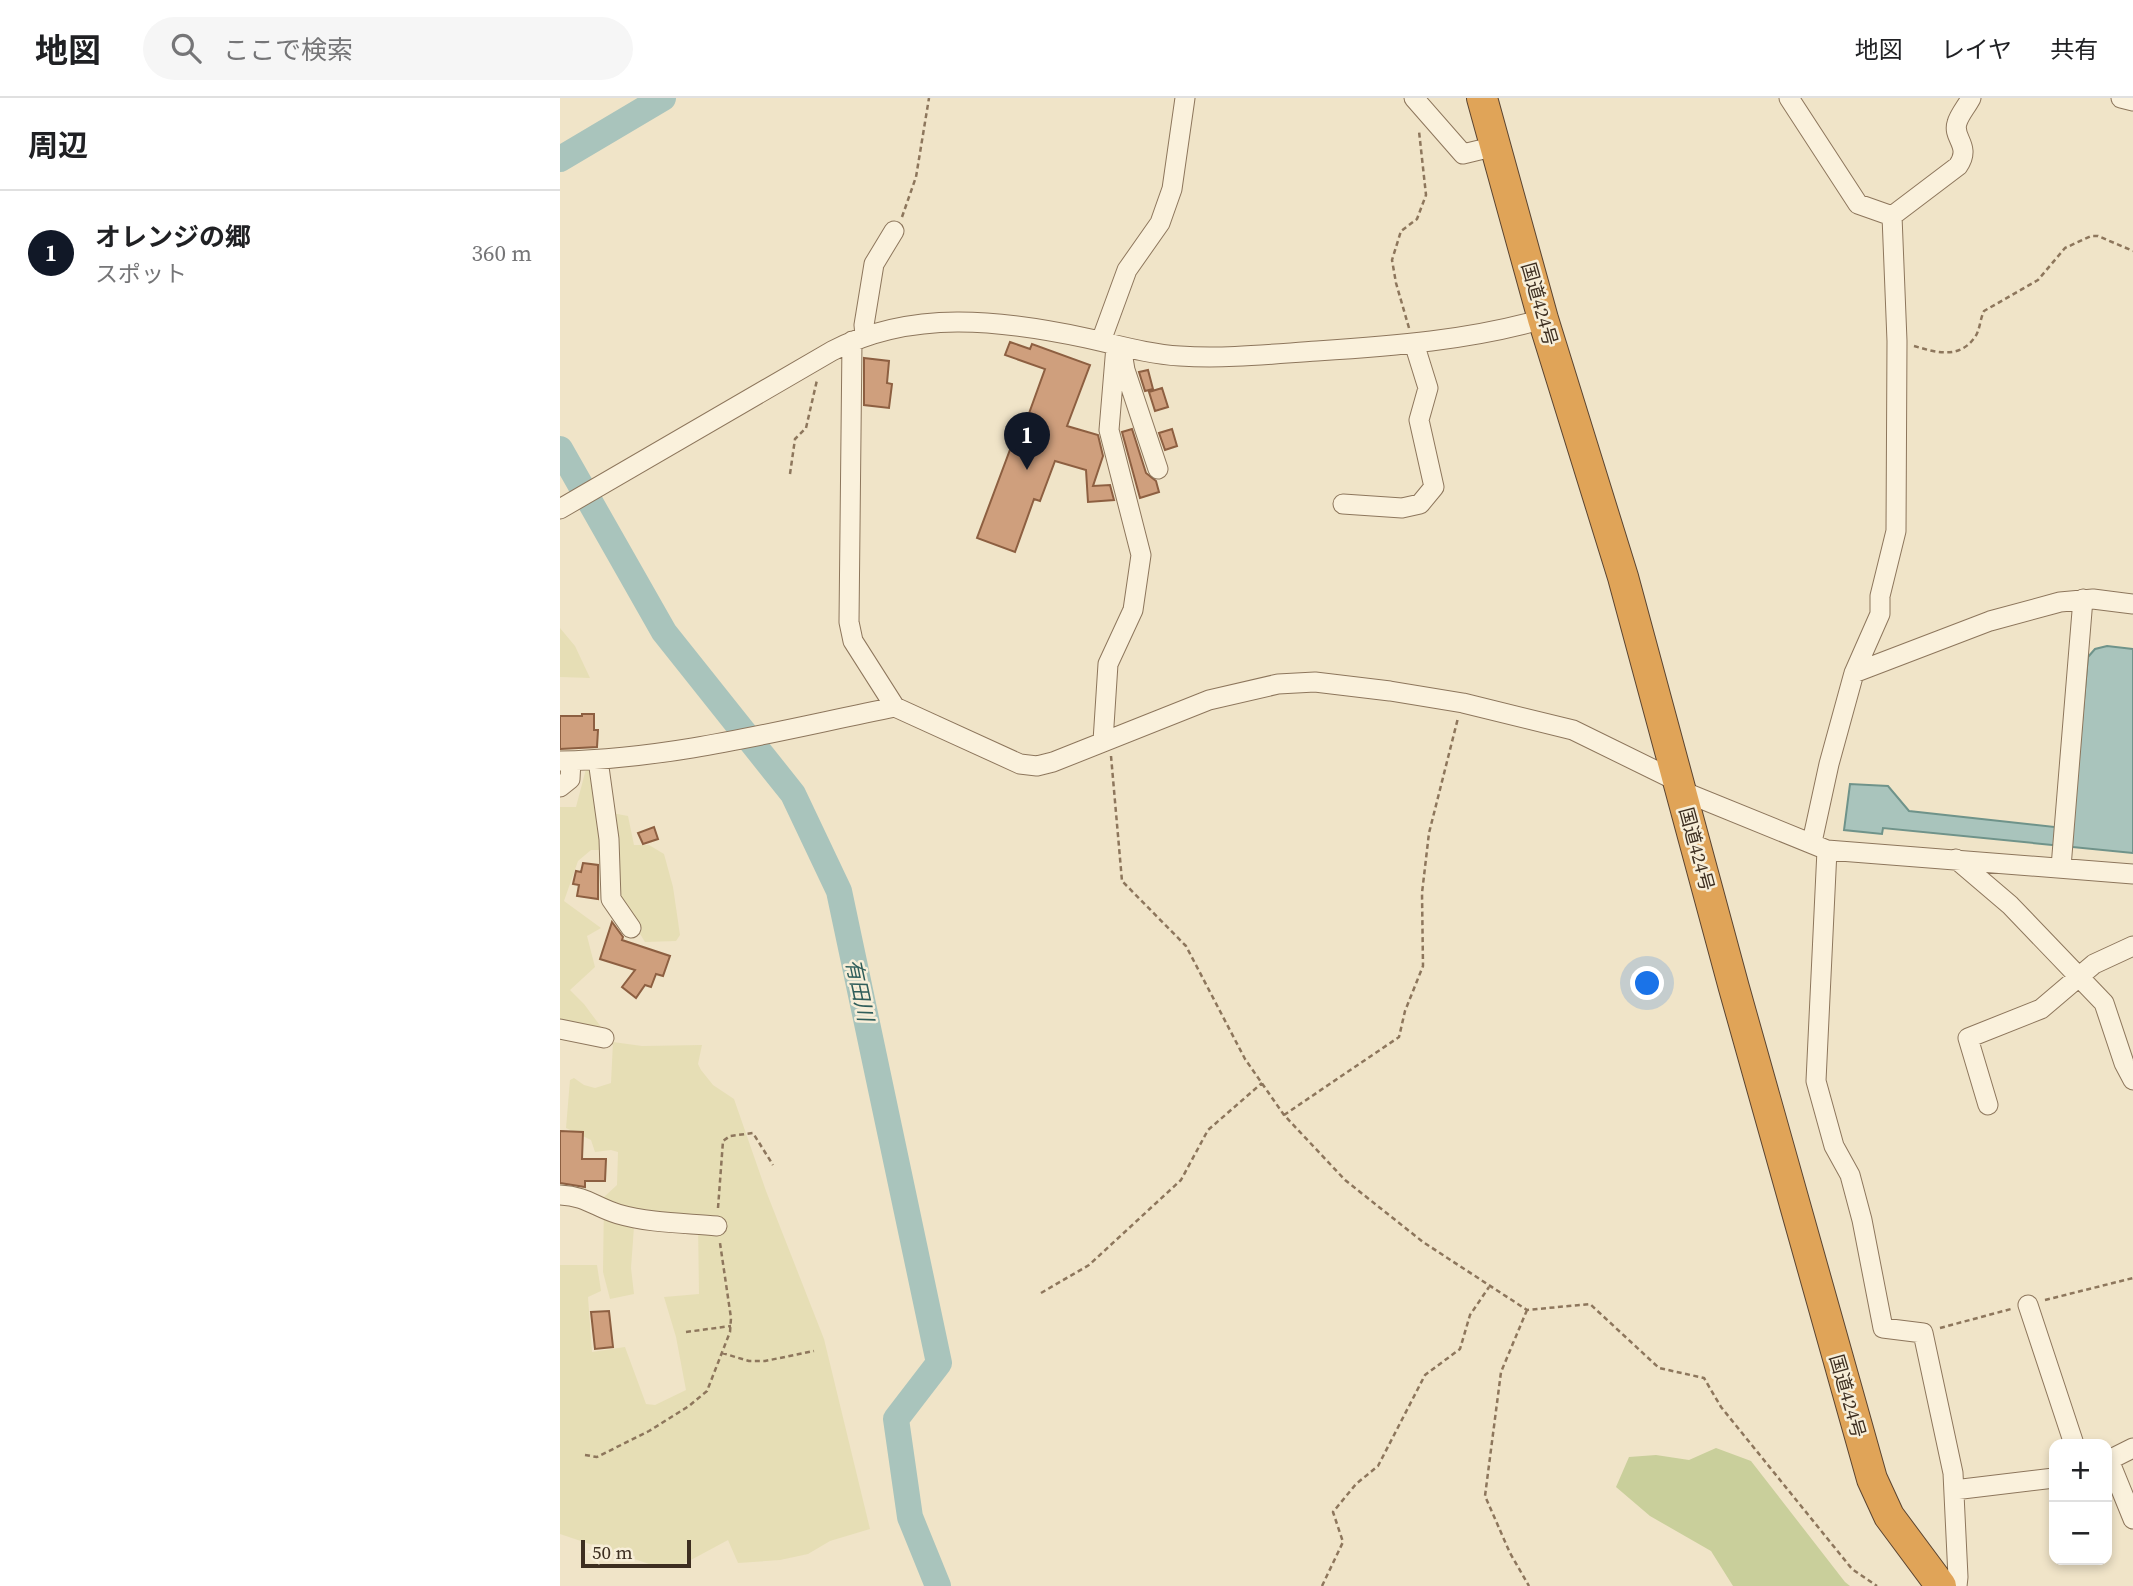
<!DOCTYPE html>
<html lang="ja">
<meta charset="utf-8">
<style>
:root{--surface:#fff;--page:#f6f6f6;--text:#202124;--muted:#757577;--line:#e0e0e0;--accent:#111827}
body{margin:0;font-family:"Source Serif 4","Noto Sans JP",serif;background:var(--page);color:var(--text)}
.controls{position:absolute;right:21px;bottom:21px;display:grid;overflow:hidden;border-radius:14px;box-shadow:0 4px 10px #0003}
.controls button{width:63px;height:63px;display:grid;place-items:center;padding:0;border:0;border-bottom:2px solid var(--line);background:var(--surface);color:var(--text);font:35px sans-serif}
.scale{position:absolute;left:21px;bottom:18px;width:110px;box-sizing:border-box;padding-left:7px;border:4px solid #3d2e20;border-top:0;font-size:19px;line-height:24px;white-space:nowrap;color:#3d2e20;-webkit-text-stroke:5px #f7eed8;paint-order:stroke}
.you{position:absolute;left:1088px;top:886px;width:24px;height:24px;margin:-18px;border:5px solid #fff;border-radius:50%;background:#1a73e8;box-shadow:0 0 0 10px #1a73e833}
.badge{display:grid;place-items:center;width:46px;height:46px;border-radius:50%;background:var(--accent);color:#fff;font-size:23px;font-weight:700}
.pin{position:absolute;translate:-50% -58px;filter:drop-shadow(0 2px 4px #0008)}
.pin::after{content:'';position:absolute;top:37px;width:24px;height:21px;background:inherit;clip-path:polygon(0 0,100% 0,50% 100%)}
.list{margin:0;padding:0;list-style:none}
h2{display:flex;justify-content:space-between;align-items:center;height:91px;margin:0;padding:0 28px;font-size:30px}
h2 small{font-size:23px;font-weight:400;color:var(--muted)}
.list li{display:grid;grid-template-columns:46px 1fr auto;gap:21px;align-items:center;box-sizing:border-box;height:126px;padding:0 28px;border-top:2px solid var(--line)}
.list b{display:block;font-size:26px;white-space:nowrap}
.list p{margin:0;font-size:23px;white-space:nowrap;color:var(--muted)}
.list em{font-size:23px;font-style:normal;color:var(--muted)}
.icon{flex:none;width:38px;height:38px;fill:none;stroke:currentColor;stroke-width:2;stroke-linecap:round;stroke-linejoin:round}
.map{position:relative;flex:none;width:1573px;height:1488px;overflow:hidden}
header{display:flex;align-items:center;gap:42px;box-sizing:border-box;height:98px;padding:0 35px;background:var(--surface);border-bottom:2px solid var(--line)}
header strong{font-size:33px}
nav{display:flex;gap:38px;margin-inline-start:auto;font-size:24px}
.search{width:490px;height:63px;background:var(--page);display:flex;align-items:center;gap:18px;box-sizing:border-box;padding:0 24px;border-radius:38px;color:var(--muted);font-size:26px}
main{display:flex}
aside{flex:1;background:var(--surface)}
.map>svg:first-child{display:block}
.farmland{fill:#e6deb5}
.green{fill:#c9cf9b}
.water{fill:#a9c4bc;stroke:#6f938a;stroke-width:2}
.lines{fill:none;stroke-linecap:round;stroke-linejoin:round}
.river{stroke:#a9c4bc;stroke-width:26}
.building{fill:#cf9f7d;stroke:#8d5f41;stroke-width:2}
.minor-casing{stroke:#8d765c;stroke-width:21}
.highway-casing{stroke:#5b4430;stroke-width:32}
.path{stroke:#8d765c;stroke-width:2.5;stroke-dasharray:5 3.5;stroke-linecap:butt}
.minor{stroke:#faf1dc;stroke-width:19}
.highway{stroke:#e0a458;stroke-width:30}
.labels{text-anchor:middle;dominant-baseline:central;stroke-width:5;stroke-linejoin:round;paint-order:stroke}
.street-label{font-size:19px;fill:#3d2e20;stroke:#f7eed8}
.water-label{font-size:21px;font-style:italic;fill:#2f5d5a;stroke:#f7eed8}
</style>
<header>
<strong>地図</strong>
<div class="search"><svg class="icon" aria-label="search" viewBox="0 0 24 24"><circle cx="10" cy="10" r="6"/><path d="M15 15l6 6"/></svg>ここで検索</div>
<nav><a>地図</a><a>レイヤ</a><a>共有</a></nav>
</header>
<main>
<aside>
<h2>周辺<small></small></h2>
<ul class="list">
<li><span class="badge">1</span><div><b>オレンジの郷</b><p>スポット</p></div><em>360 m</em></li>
</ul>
</aside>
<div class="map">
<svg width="1573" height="1488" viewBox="0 0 1573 1488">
<rect width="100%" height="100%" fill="#f0e4c8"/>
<path class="farmland" d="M0,530L15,548L30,580L0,579Z
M27,667L37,671L52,715L68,718L74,747H89L104,756L113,789L120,837L116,843L85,844L58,800L44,752H31L18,763L4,803L41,830L27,838L35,869L10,892L24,906L47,937L0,927V709H16Z
M53,944L82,948L142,947L138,966L141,972L153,987L174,1001L206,1093L264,1241L310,1431L270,1443L248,1456L220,1462L178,1465L168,1442L116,1470L98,1469L0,1436V1167H37L41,1193L28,1199L32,1254L65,1249L86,1306L95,1307L126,1292L116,1239L104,1199L139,1196L138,1124L86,1111L75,1115L71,1170L74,1196L50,1201L43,1174L44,1099L57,1087L58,1054L51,1052L35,1054L31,1042L6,1030L10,982L14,980L24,987L35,990L51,985Z"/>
<path class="green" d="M1156,1350L1191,1363L1285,1484L1290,1488H1173L1151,1453L1090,1418L1056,1389L1069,1359L1096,1357L1129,1362Z"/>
<path class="water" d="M1547,548L1573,551V755L1323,730L1322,736L1284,732L1290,686L1328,688L1349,713L1512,731L1528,559L1535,551Z"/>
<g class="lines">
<path class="river" d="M0,61L103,0
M0,351L104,534L233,696L279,793L379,1265L336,1321L350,1419L378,1488"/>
</g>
<path class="building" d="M450,244L470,251L472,246L530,267L507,328L538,337L543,358L533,388L550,387L554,402L528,404L526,372L495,363L480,403L474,401L455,454L417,440L454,341L459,343L485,271L445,257Z
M304,260L329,263L327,285L332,286L329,310L304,307Z
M588,272L593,291L585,293L579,274Z
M602,290L608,309L595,313L589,294Z
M572,331L586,375L596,383L599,394L580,400L562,334Z
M612,331L617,348L605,352L599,335Z
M22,616H34V632H38L37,649L0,651V618H22Z
M94,729L98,741L83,746L78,735Z
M23,765L38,767V801L17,798L19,787L13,786L16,773L21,774Z
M52,824L63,839L62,842L110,858L103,878L96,876L91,889L85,887L76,900L62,889L75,872L40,861Z
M0,1033L23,1034L22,1061H46L45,1083H25V1089L0,1085Z
M49,1213L53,1249L35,1251L31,1214Z"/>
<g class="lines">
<g class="minor-casing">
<path id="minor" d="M854,0L903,56L936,48
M1229,0L1298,106L1332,118
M1561,0L1573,3
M1332,118L1398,68C1412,48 1392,40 1397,25C1399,17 1407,8 1411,0
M305,237L304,227L314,166L334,133
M292,243L289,524L293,543L335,609L460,666L477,668L493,664L649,602L718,586L755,584L830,593L903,605L1013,632L1119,684
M541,243L567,172L600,125L612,91L625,0
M562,254L565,272L598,371
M783,406L842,410L860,406L874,389L859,322L868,290L854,245
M0,411L272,253C352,211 441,222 526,240C558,247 587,256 620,258C665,261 712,256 757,253C833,248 910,242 983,221
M1294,575L1430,523L1500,504L1533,501L1573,506
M543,643L548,566L573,512L581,457L549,332L556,248
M38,662L49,741L51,801L71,830
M0,663C113,661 225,631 335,609
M0,689L10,681L11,663
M1122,693L1267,752L1573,776
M1252,744L1269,666L1294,575L1320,516V498L1336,433L1337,243L1332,118
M1267,752L1256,983L1274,1048L1290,1077L1302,1122L1323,1230L1363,1235L1393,1375L1398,1479L1397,1488
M1396,761L1450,807L1544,905L1564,965L1573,982
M1501,769L1523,501
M0,931L44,940
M1428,1007L1408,940L1481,911L1534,866L1573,848
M0,1097C26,1098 35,1109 58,1116C89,1125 124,1125 157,1128
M1468,1207L1514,1346
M1549,1362L1573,1421
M1547,1363L1573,1350
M1394,1392L1494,1380"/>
</g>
<g class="highway-casing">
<path id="highway" d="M922,0L983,221L1063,479L1174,890L1312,1381L1329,1418L1381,1488"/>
</g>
<path class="path" d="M342,119L356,79L369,0
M849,230L836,185L832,162L841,133L857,121L866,97L859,33
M1354,248C1375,254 1399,262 1415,239C1420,232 1420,221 1424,213L1478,182L1505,150L1531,138H1538L1573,153
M230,376L235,341L246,330L257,282
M551,658L562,783L626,848L685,961L724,1017L785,1082L863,1144L967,1212L1030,1206L1099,1270L1144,1280L1161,1309L1292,1471L1317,1488
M724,1017L839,939L845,913L863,868L862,795L869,735L898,620
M158,1110L163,1043L170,1038L193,1035L213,1067
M481,1195L529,1167L621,1082L648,1032L702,985
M1485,1202L1573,1180
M967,1212L941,1274L925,1398L950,1455L969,1488
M1380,1230L1451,1211
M126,1234L171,1228
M162,1255L189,1263H205L254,1253
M25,1357L37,1359L89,1333L129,1308L147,1293L170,1234L171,1220L160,1145
M762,1488L783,1444L773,1414L796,1386L818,1368L865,1277L900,1251L910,1217L929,1189"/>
<use href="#minor" class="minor"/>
<use href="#highway" class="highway"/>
</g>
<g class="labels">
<g class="street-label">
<text transform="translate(980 206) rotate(74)">国道424号</text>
<text transform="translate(1137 751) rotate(75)">国道424号</text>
<text transform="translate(1288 1298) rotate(74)">国道424号</text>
</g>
<g class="water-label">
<text transform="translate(300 892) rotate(78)">有田川</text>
</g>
</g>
</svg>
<div class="controls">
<button>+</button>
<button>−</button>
</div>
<div class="scale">50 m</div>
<div class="you"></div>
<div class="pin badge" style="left:467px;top:372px">1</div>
</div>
</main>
